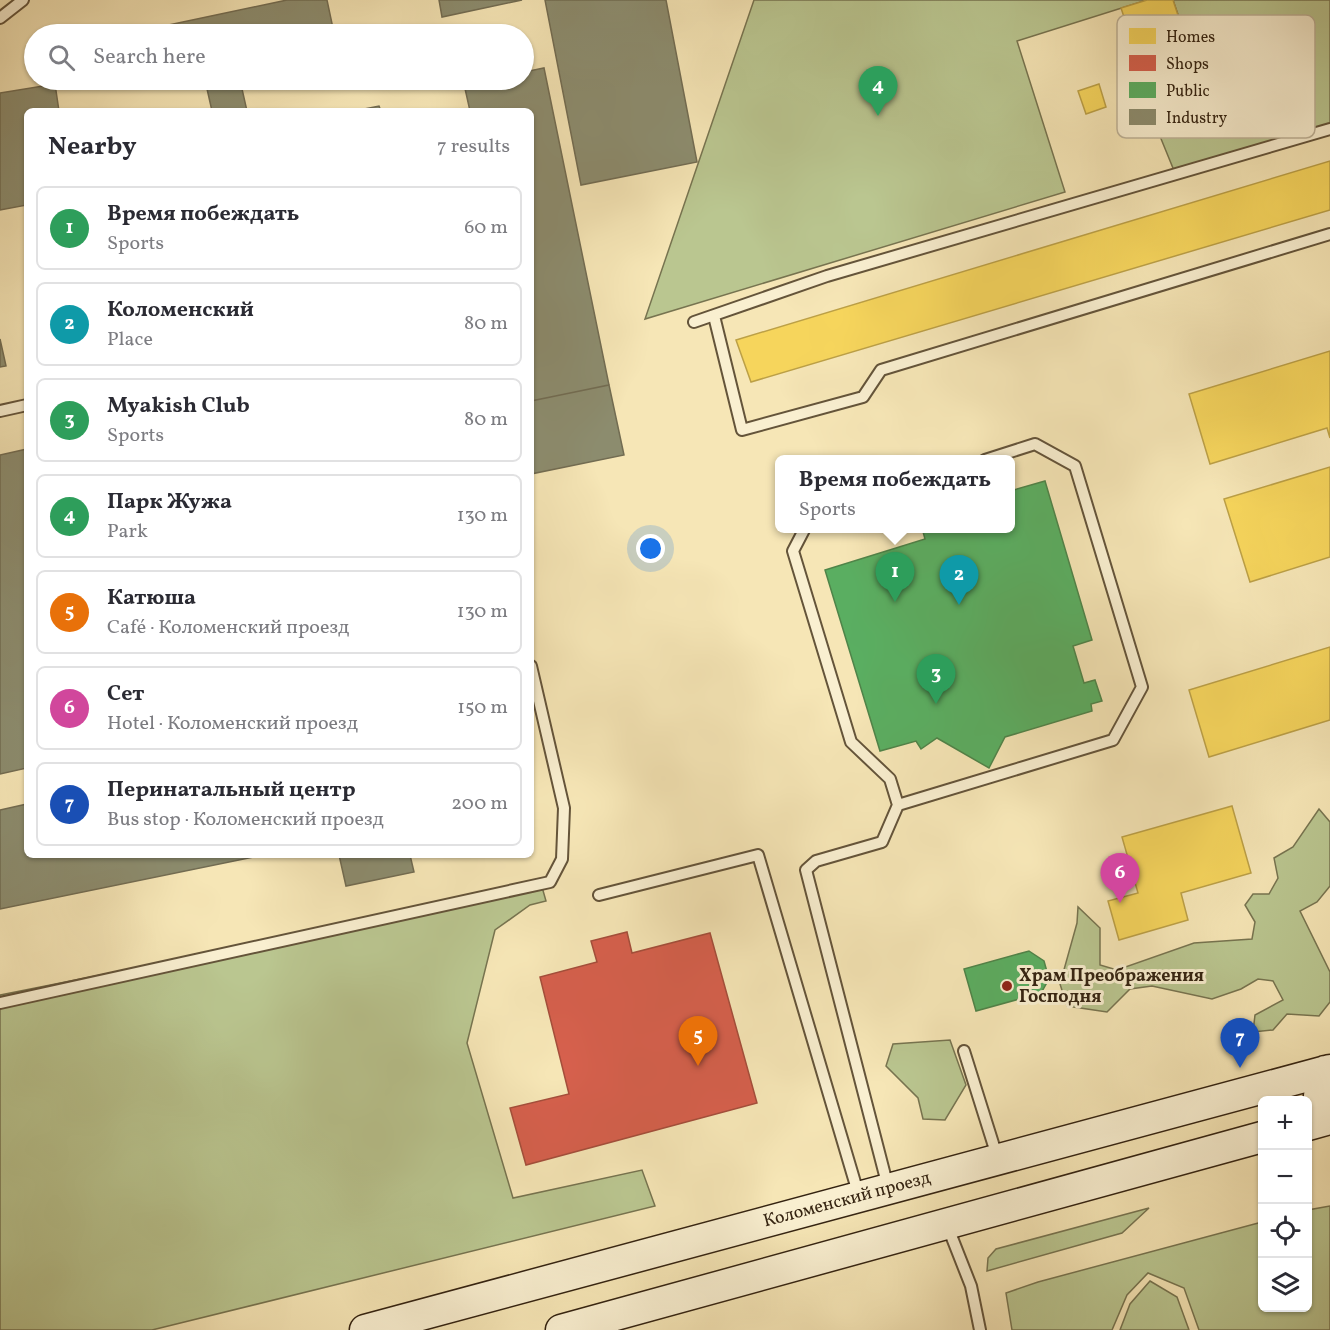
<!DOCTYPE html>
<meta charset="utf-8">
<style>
:root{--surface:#fff;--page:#f7f7f7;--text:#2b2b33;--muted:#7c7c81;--line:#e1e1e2;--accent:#8f2418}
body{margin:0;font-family:Vollkorn,serif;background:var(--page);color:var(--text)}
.controls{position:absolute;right:18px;bottom:18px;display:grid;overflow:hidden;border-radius:9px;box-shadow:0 2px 4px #0004}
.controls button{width:54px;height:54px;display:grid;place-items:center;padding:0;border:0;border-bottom:2px solid var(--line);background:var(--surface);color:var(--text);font:30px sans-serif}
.you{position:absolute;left:651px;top:549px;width:21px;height:21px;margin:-15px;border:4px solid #fff;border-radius:50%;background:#1a73e8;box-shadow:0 0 0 9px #1a73e833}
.badge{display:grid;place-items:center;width:39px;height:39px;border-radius:50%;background:var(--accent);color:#fff;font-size:20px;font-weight:700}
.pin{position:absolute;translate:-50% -50px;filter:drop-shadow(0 2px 3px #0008)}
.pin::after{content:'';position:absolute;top:32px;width:21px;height:18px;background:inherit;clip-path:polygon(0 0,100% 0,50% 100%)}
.popup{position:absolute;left:775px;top:455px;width:240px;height:78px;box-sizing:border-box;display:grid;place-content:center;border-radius:9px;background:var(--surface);filter:drop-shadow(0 2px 4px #0005);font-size:20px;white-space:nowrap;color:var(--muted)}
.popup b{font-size:22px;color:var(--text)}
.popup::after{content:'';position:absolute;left:50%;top:100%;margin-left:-12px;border:12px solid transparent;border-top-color:var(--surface)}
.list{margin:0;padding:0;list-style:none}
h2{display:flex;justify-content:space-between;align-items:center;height:78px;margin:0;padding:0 24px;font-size:26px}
h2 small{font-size:20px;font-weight:400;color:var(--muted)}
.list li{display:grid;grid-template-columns:39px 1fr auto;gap:18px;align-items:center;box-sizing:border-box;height:84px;margin:0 12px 12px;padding:0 12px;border:2px solid var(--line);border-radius:9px}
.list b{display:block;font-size:22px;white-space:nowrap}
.list p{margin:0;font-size:20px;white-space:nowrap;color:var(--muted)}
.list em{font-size:20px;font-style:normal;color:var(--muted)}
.icon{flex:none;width:33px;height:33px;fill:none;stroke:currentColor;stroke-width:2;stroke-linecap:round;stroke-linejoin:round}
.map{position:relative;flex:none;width:1330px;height:1330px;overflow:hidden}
.search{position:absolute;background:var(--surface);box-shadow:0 2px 4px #0004;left:24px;top:24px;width:510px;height:66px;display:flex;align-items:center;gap:15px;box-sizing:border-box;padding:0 21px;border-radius:33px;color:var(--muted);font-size:22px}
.panel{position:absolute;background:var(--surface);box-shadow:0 2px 4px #0004;left:24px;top:108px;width:510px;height:750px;border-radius:9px}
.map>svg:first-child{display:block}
.green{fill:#bac690;stroke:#777450;stroke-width:1.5}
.homes{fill:#f6d55c;stroke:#bca046;stroke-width:1.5}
.shops{fill:#d6604d;stroke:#a54e3b;stroke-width:1.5}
.public{fill:#5aae61;stroke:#4f8449;stroke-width:1.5}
.industry{fill:#8c8c6e;stroke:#726c52;stroke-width:1.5}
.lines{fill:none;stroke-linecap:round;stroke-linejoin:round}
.service-casing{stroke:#64543a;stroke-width:14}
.secondary-casing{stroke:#342311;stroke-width:33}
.service{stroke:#f9efd0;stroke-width:10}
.secondary{stroke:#f9efd0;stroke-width:30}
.poi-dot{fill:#8f2418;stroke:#f9efd0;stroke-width:2}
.labels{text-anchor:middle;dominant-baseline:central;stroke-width:6;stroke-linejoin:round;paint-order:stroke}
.poi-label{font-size:18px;font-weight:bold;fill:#342311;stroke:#f9efd0;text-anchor:start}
.street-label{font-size:18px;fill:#342311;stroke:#f9efd0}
.key{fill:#f9efd0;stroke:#beb297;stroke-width:1.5}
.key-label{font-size:16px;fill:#342311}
</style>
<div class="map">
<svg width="1330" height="1330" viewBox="0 0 1330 1330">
<rect width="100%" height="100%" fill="#f6e6b6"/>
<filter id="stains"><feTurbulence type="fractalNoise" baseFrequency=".00333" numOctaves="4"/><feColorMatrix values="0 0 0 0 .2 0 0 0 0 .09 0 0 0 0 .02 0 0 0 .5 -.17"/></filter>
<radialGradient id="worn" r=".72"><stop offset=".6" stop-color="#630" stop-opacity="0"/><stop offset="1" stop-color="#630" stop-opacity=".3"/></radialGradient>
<path class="green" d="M754,0H1147L1017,41L1065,192L645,319Z
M1173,0H1330V126L1175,173L1155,124L1192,112L1199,75Z
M1319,809L1330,822V886L1317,902L1300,911L1330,972V1002L1319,1016L1287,1014L1273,1030L1253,1032L1255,1015L1283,1000L1273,981L1258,979L1241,989L1212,999L1152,986L1130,989L1107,1012L1067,1006L1060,984L1077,923L1078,907L1100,928V965L1117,970L1194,943L1252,939L1255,922L1245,905L1253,894H1269L1278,878L1274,858L1293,847Z
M542,887L546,901L530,905L495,930L467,1043L513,1198L642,1170L655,1206L152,1330H0V995Z
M950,1040L966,1085L945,1120L923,1119L918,1098L886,1066L893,1044Z
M1330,1206V1330H1199L1184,1288L1148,1273L1127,1295L1112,1330H1012L1006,1293L1038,1282L1262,1222V1308H1308V1210Z
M1149,1208L1122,1233L987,1271L988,1258L996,1249Z
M1150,1281L1177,1297L1189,1330H1120L1130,1304Z"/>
<path class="homes" d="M1147,0H1173L1191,55L1142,71L1121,8Z
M1099,84L1106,107L1086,114L1078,91Z
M1330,161V210L751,382L736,340Z
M1330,351V438L1327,428L1210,464L1189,394Z
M1330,467V557L1250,582L1224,499Z
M1330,647V720L1209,757L1189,690Z
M1232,806L1251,873L1181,893L1188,920L1119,940L1108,901L1138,893L1122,837Z"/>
<path class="shops" d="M627,932L632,953L710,933L757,1103L526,1165L510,1108L569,1094L540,977L597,962L591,941Z"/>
<path class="public" d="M1045,481L1092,640L1073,646L1084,683L1095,680L1102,701L1091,704L1092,711L1005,737L989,768L937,738L921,749L916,741L880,751L825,570L925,539L922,528H1010V491Z
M1029,951L1044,961L1049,979L1041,993L976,1011L964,969Z"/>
<path class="industry" d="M287,0H327L334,33L126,34Z
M439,0H522L442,17Z
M545,0H666L697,162L581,185Z
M544,68L609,385L531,401V111H470L464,84L489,80H524V72Z
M205,80H240L247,111H212Z
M55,84L59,111H27V205L0,210V93Z
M379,106L381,111H354Z
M0,339L6,366L0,367Z
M609,385L624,455L531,474V401Z
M27,449V768L0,774V455Z
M27,804V855H263L0,909V810Z
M339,855H410L414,872L346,886Z"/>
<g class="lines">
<g class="service-casing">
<path id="service" d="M0,18L23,0
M714,316L742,430L863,397L881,370L1330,234
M694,322L827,276L1330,129
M0,411L27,405
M805,528L793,551L851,742L890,779L898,805L882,842L816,861L806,870L888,1187
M898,805L1113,740L1142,687L1075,466L1035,444L985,460
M599,895L758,855L859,1196
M0,1003L550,882L562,859L564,808L531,666
M964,1051L997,1156
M947,1225L971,1286L980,1330"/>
</g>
<g class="secondary-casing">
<path id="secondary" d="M1325,1071L1319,1096L1330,1109
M1308,1125L1330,1119
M365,1330L1330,1070
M561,1330L1262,1137"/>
</g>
<use href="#service" class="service"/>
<use href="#secondary" class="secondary"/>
</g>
<circle class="poi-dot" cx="1007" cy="986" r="6"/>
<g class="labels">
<g class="poi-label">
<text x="1019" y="976">Храм Преображения<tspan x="1019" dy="21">Господня</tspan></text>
</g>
<g class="street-label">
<text transform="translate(847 1200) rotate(-15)">Коломенский проезд</text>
</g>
</g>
<rect x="1117" y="15" width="198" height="123" rx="9" class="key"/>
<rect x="1129" y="28" width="27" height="16" fill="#f6d55c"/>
<rect x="1129" y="55" width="27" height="16" fill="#d6604d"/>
<rect x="1129" y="82" width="27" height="16" fill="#5aae61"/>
<rect x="1129" y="109" width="27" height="16" fill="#8c8c6e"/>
<g class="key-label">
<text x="1166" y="42">Homes</text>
<text x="1166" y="69">Shops</text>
<text x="1166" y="96">Public</text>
<text x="1166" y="123">Industry</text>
</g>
<rect width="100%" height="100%" filter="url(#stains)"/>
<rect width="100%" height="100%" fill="url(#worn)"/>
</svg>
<div class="controls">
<button>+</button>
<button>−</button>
<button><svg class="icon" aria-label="locate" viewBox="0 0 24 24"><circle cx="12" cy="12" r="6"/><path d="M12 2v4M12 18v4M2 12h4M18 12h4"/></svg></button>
<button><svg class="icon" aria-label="layers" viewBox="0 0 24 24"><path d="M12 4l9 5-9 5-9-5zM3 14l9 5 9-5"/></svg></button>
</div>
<div class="you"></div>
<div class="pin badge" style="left:895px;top:602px;background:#2e9e5b">1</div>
<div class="popup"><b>Время побеждать</b>Sports</div>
<div class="pin badge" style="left:959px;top:605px;background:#0f9aa8">2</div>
<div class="pin badge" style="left:936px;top:704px;background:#2e9e5b">3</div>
<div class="pin badge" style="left:878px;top:116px;background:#2e9e5b">4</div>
<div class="pin badge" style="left:698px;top:1066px;background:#e8710a">5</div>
<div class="pin badge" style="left:1120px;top:903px;background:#d1479c">6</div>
<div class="pin badge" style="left:1240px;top:1068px;background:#1a4fb4">7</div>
<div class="search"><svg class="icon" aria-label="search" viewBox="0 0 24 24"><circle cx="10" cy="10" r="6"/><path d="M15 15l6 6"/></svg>Search here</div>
<section class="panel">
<h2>Nearby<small>7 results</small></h2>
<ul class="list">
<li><span class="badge" style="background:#2e9e5b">1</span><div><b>Время побеждать</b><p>Sports</p></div><em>60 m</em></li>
<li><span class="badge" style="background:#0f9aa8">2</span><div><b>Коломенский</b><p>Place</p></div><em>80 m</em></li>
<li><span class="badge" style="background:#2e9e5b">3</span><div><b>Myakish Club</b><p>Sports</p></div><em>80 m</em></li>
<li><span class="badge" style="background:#2e9e5b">4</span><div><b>Парк Жужа</b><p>Park</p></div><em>130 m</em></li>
<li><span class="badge" style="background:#e8710a">5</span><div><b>Катюша</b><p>Café · Коломенский проезд</p></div><em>130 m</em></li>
<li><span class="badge" style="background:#d1479c">6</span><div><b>Сет</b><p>Hotel · Коломенский проезд</p></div><em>150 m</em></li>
<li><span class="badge" style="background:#1a4fb4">7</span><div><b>Перинатальный центр</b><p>Bus stop · Коломенский проезд</p></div><em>200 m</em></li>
</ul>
</section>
</div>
